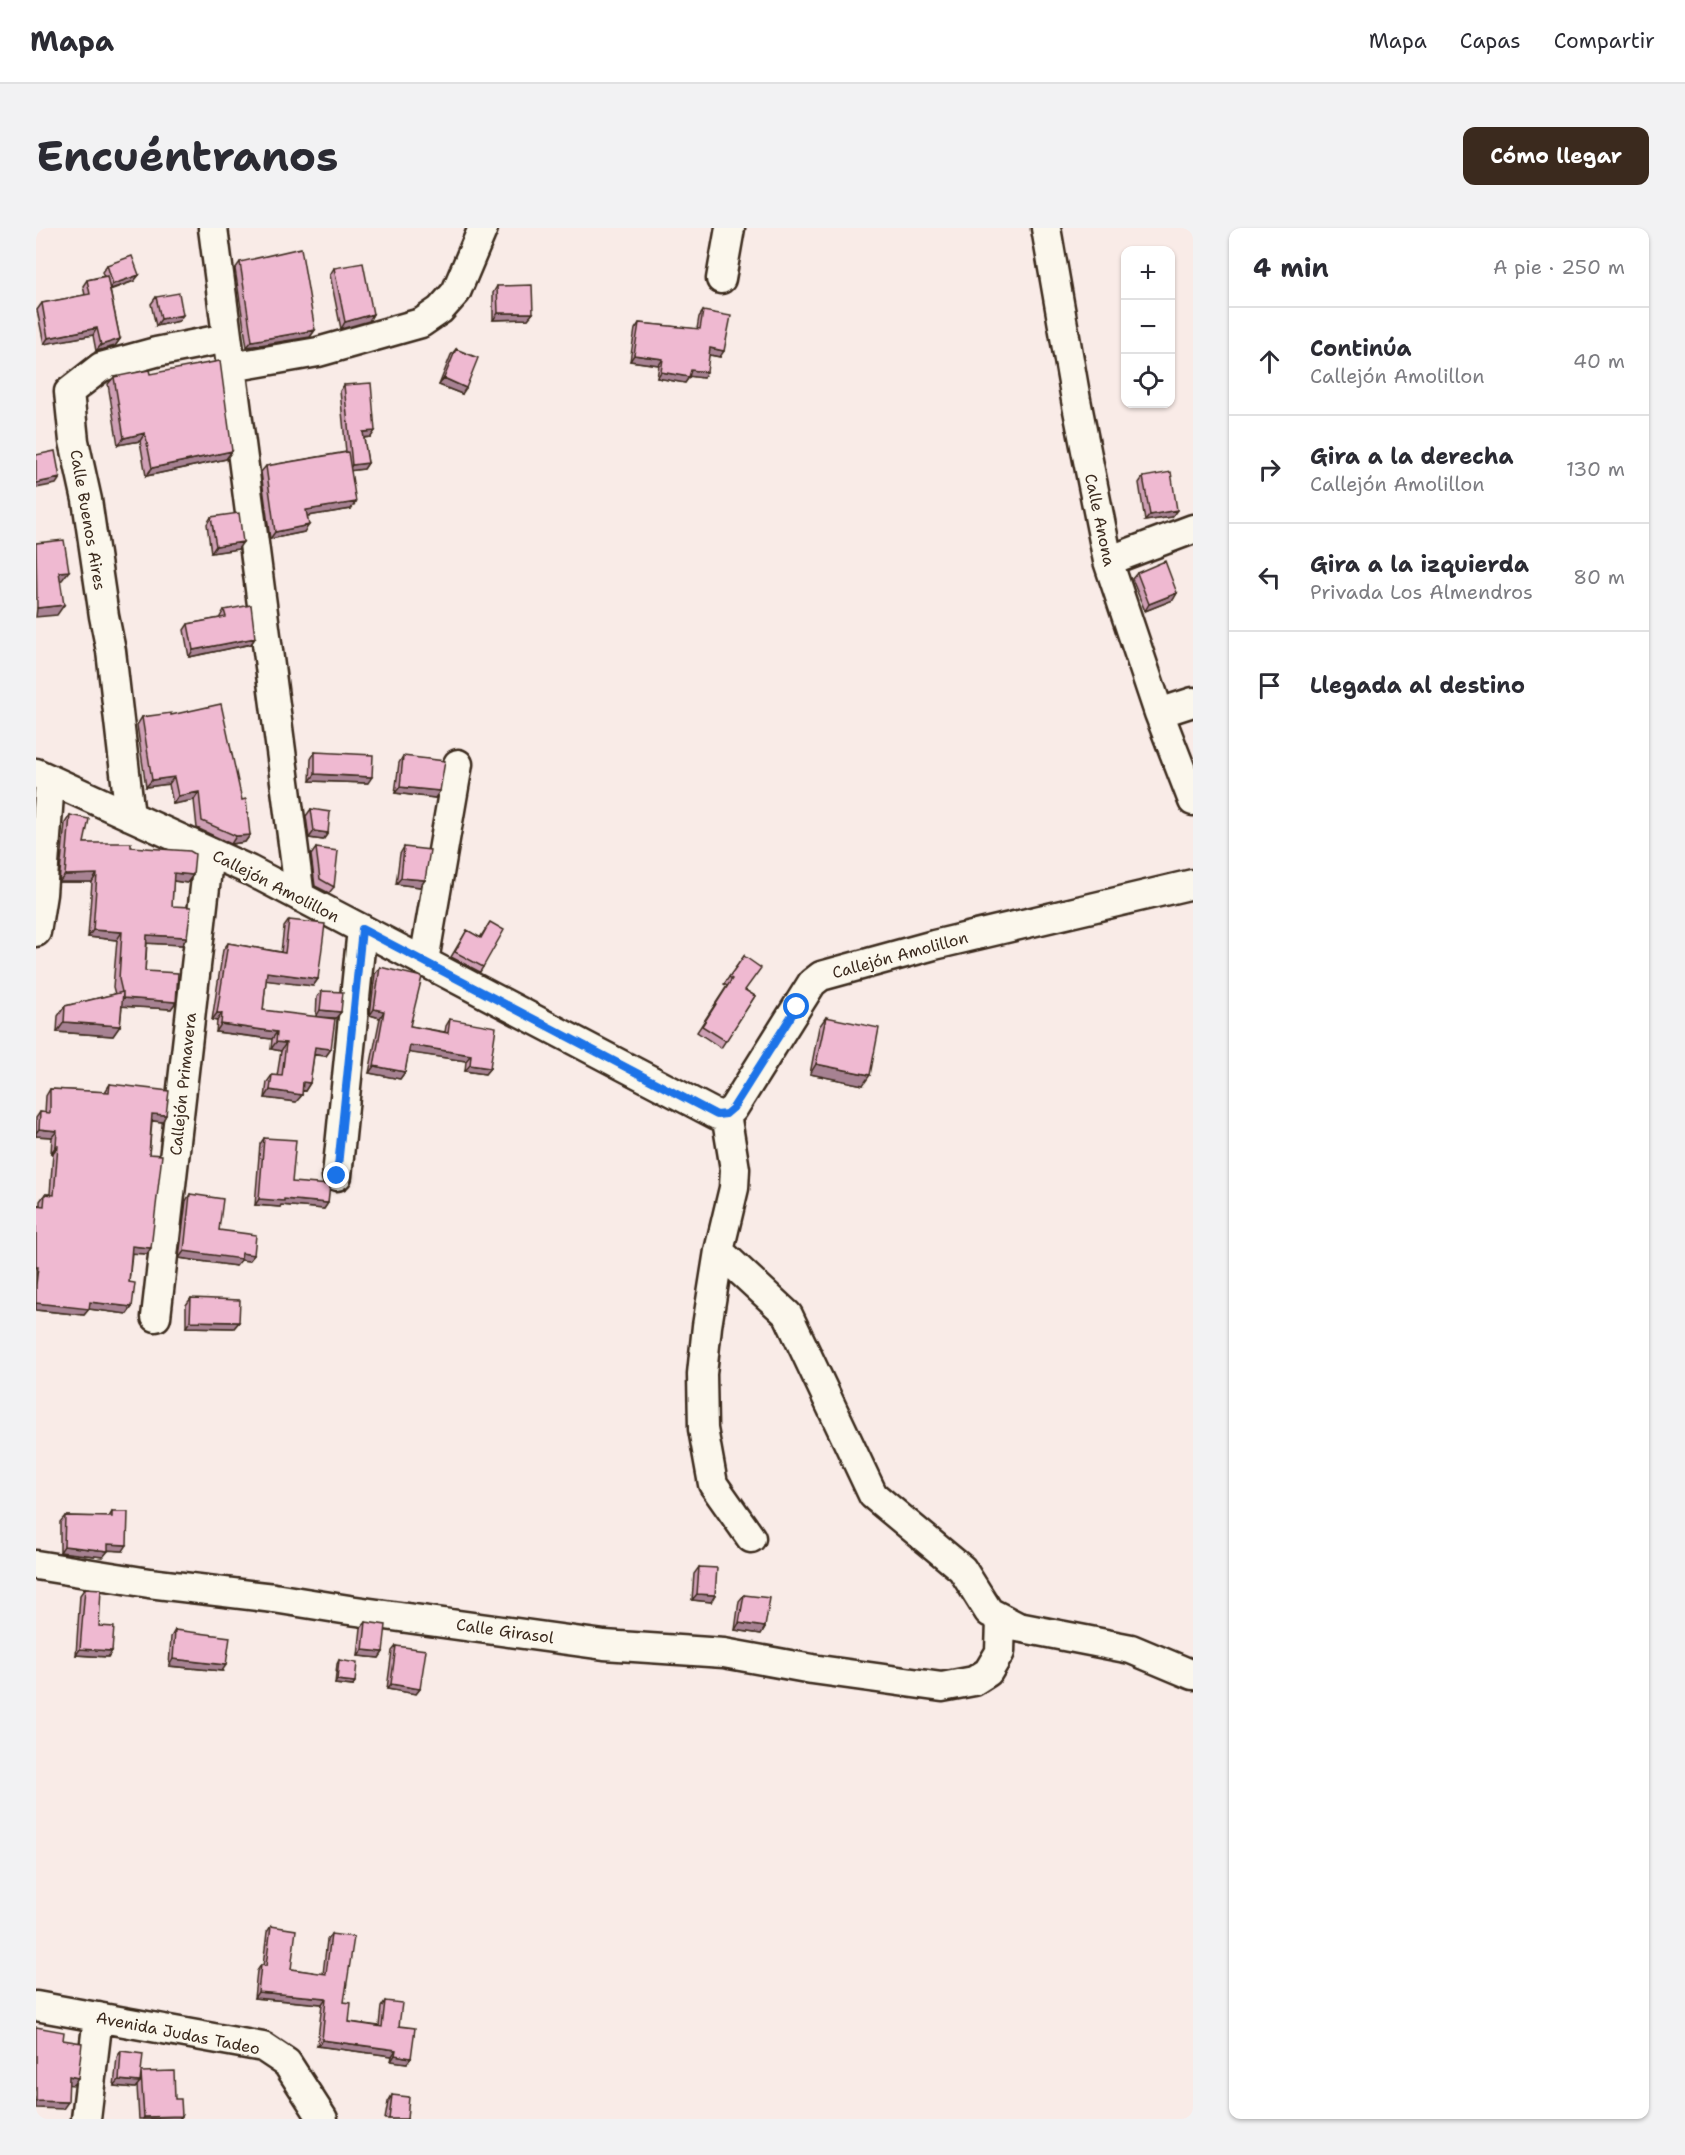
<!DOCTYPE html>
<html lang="es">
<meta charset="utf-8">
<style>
:root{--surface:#fff;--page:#f2f2f3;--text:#2b2b33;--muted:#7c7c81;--line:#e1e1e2;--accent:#3b2a1e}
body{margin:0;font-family:"Shantell Sans",sans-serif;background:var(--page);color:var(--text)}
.controls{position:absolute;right:18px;top:18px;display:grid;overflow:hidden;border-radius:12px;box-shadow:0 2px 4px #0004}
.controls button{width:54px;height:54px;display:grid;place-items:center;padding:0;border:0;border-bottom:2px solid var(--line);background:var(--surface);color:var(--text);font:30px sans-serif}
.stop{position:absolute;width:18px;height:18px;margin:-14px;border:4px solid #1a73e8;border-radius:50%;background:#fff}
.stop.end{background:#1a73e8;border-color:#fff;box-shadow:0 2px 6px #0008}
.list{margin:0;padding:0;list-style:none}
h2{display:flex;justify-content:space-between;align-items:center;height:78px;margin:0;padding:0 24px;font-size:26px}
h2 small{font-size:20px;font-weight:400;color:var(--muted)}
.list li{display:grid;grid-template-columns:39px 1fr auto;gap:18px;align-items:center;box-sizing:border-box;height:108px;padding:0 24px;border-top:2px solid var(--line)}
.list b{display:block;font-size:22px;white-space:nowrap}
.list p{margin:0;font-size:20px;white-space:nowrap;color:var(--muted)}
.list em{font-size:20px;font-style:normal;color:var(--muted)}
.icon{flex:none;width:33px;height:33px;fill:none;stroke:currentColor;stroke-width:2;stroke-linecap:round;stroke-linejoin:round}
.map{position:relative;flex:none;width:1157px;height:1891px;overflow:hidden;border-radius:12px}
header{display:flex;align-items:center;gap:36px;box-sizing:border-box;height:84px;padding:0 30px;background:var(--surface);border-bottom:2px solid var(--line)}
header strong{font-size:28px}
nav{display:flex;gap:33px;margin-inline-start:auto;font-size:21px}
.intro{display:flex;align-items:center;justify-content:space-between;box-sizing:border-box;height:144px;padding:0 36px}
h1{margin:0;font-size:42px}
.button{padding:15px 27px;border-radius:12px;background:var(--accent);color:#fff;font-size:21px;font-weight:700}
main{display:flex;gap:36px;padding:0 36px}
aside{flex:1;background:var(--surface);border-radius:12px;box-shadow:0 2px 4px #0004}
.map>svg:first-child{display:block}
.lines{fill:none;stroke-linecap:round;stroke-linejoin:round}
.minor-casing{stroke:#3b2a1e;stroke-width:33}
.minor{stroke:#fbf7ec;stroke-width:28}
.wall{fill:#ce9fb4;stroke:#3b2a1e;stroke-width:1.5}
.shaded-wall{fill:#a78292;stroke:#3b2a1e;stroke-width:1.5}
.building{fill:#efb9d1;stroke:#3b2a1e;stroke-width:1.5}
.route{stroke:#1a73e8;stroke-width:8}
.labels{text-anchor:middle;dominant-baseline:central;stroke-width:5;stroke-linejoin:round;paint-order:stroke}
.street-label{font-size:16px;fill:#3b2a1e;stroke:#fbf7ec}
</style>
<header>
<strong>Mapa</strong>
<nav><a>Mapa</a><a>Capas</a><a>Compartir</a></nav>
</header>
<div class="intro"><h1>Encuéntranos</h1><a class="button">Cómo llegar</a></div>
<main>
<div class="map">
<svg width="1157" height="1891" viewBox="0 0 1157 1891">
<rect width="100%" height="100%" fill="#f9ebe7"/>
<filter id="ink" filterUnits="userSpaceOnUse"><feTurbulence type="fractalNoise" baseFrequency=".0167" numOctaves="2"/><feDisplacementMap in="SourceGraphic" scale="12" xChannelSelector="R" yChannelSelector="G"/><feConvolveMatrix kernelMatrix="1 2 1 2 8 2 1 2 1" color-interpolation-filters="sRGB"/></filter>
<g filter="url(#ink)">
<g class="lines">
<g class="minor-casing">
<path id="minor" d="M177,0L264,669
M1010,0L1040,172L1072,333L1123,485L1157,573
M685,51L694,0
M195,139L282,124L385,95L404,82L420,64L447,0
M1072,333L1157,301
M1123,485L1157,474
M0,545L213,642L681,887L690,886L697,881L776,755L785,748L898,717L1157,656
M94,588L75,423L68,388L51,272L38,213L33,164L65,139L120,124L191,110
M0,704L6,666L14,552
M388,733L422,536
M690,886L699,941L698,960L683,1023L671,1098L666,1146L667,1201L677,1256L715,1310
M301,948L326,701
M683,1023L752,1087L837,1267L926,1341L953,1384L982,1399L1095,1421L1157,1447
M120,1089L173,624
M0,1337L113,1355L238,1370L313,1382L568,1417L688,1425L776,1441L906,1459L938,1453L952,1444L964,1424L965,1392
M0,1778L227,1819L251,1835L287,1891
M50,1891L62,1789"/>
</g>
<use href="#minor" class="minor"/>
</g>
<path class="wall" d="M204,34L279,102L274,109L211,119L199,41Z
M71,37L103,47L98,53L74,62L84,111L79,118L60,123L57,107L8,116L1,82L6,75L49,67L47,58L51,52L68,48L66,44Z
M298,40L337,86L333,93L305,101L294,47Z
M461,58L497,85L492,91L457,92V65Z
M120,69L143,93L120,98L115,76Z
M667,83L684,129L673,127L667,150L654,148L649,155L621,150L623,137L594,133L599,101L603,95L661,101L663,89Z
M420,121L426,166L403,157L415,127Z
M114,146L196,223L190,231L110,248L104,213L82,217L72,156L78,149Z
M308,157L335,209L328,210L332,235L328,241L315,242V281L271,288L268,304L234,311L225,244L230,238L310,224L304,163Z
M1107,249L1136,289L1109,293L1103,255Z
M175,289L202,321L175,325L171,296Z
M1101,345L1141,365L1137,372L1109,383L1096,351Z
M188,382L219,410L215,416L153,429L148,402L152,396L184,390V389Z
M135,487L206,572L214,607L209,614L195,616L161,600L158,572L137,576L133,556L110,559L101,497L106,489Z
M279,524L332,555L274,553L275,531Z
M367,528L399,570L359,565L363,535Z
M275,581L292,605L287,612L273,610L270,588Z
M34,587L48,615L95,619L157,647L151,655L137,653L136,678L151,709L146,717L111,715L109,743L140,774L135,781L86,778L84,798L77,808L21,804L22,788L29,778L79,766L77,759L81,712L52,709L56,654H23L29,595Z
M368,619L389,652L384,659L360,656L364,626Z
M280,620L298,659L293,665L279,658L275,627Z
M253,692L282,751L277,758L230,752L227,782L295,821L290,828L278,827L274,855L269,863L266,862V867L260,874L229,870L231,854L236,847L241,848L245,823L235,821L236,811L180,804L181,793L176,792L187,722L192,715L245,724L248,699Z
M454,694L447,739L444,744L415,729L431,702L444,710Z
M708,728L709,762L719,768L685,820L661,804L691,758L688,756Z
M344,739L374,798L409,804L410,798L414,791L454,840L449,846L429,843L430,833L372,824L369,844L364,851L333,845L344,790L334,787L339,746Z
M286,763L305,784L300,790L280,789L281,769Z
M790,789L827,857L774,846L783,799Z
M74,856L130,887L126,894L116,893L113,926L111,1026L96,1025L93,1054L96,1079L91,1086L53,1081L48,1087L0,1082V977H4V973L9,966H14L17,925H15L16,909L0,908V890L4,884L9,885L10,868L14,861L69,864Z
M228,910L256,954L292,975L288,981L245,977L244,979L219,977L224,916Z
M154,966L183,1002L218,1027L213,1033L205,1032L200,1038L143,1030L150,973Z
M155,1070L203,1094L198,1100L150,1099V1077Z
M76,1284L87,1323L72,1322L67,1329L24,1324V1294L29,1288L73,1289Z
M663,1339L675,1374L656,1372L658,1346Z
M49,1360L63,1398L76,1423L72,1429L40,1427L44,1367Z
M708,1367L729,1399L725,1406L699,1402L703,1373Z
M330,1394L347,1424L343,1430L322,1428L325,1400Z
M139,1402L186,1443L133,1438L135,1409Z
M360,1418L384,1461L380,1466L351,1461L356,1423Z
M303,1432L317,1458L299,1456L301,1436Z
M235,1698L255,1741L287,1746L291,1712L295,1706L308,1774L313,1794L343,1798L345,1779L349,1773L363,1798L375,1830L371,1835L355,1833L356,1828L281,1818L286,1776L218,1770L221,1743L225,1737L227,1738L231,1704Z
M85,1823L105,1844L139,1871L146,1888L143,1891H103L101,1858L99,1860L78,1858L81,1829Z
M356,1867L371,1891H349L352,1874Z"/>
<path class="shaded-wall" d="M103,47L98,53L72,62L77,56Z
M462,85H497L492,91L457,92Z
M337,86L333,93L305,101L309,94Z
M147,87L143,93L120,98L125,91Z
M61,100L57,107L8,116L12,110Z
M279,102L274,109L211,119L216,113Z
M84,111L79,118L60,123L65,117Z
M674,120L688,123L684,129L670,126Z
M598,127L627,131L623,137L594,133Z
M655,142L671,144L667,150L651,148Z
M625,144L653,149L649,155L621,150Z
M408,150L430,160L426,166L403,157Z
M339,203L335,209L323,210L327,204Z
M109,205L104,213L82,217L88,210Z
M196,223L190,231L110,248L116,240Z
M332,235L328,241L312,243L316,237Z
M24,250L20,256L0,260V255Z
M320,274L315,281L265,289L270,282Z
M1141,282L1136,289L1109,293L1114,287Z
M273,297L268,304L234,311L239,304Z
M207,314L202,321L175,325L180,318Z
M33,343L26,352L16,354L23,344Z
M1141,365L1137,372L1109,383L1113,376Z
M28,377L21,387L0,389L1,380Z
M219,410L215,416L153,429L157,422Z
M279,546L336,549L332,555L274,553Z
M138,549L133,556L110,559L116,552Z
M364,559L404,563L399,570L359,565Z
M163,564L158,572L137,576L142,568Z
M278,603L292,605L287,612L273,610Z
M214,607L209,614L195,616L200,608Z
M138,645L157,647L151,655L132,652Z
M61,646L56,654H23L29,647Z
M365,650L389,652L384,659L360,656Z
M57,702L86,704L81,712L52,709Z
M111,707L151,709L146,717L106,715Z
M231,744L282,751L277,758L226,752Z
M87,770L140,774L135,781L82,778Z
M338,781L348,783L344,790L334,787Z
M284,782L305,784L300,790L280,789Z
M181,785H186L181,793L176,792Z
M28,794L84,798L77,808L21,804Z
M185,796L241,804L236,811L180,804Z
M240,814L250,815L245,823L235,821Z
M374,817L435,827L430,833L369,824Z
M279,819L295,821L290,828L274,826Z
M780,836L834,847L827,857L774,846Z
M434,837L454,840L449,846L429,843Z
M338,838L369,844L364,851L333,845Z
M267,854L274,855L269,863L262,862Z
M234,862L266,867L260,874L229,870Z
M116,886L130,887L126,894L111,892Z
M3,901L21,903L16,909L0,908V905Z
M20,918H22L17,925H15Z
M223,971H248L292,975L288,981L245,977L244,979L219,977Z
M96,1018L115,1020L111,1026L91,1025Z
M148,1023L206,1025L218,1027L213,1033L205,1032L200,1038L143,1030Z
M54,1074L96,1079L91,1086L53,1081L48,1087L0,1082V1075Z
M154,1093L203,1094L198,1100L150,1099Z
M72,1316L91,1317L87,1323L68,1322Z
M28,1318L72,1323L67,1329L24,1324Z
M661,1366L679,1367L675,1374L656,1372Z
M703,1395L729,1399L725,1406L699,1402Z
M44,1421L76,1423L72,1429L40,1427Z
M327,1422L347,1424L343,1430L322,1428Z
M137,1431L190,1437L186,1443L133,1438Z
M301,1452L319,1454L317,1458L299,1456Z
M355,1456L384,1461L380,1466L351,1461Z
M222,1764L290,1770L286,1776L218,1770Z
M286,1812L360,1822L356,1828L281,1818Z
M359,1827L375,1830L371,1835L355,1833Z
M33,1848L42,1850L37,1857L28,1856Z
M83,1852L104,1854L99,1860L78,1858Z
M0,1873L32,1874L27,1881L0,1880Z
M146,1888L143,1891H107L108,1889Z"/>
<path class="building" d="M265,20L279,102L216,113L204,34Z
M96,28L103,47L77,56L71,37Z
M327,35L337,86L309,94L298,40Z
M71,48L84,111L65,117L61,100L12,110L6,75L54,66L51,52Z
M496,57L497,85H462L461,58Z
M143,65L147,87L125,91L120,69Z
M667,83L695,88L688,123L674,120L671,144L655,142L653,149L625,144L627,131L598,127L603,95L664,101Z
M420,121L442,130L430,160L408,150Z
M184,133L196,223L116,240L109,205L88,210L78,149L113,142L114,146Z
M335,155L339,203L327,204L332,235L316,237L308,157Z
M19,223L24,250L0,255V227Z
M312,224L320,274L270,282L273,297L239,304L230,238Z
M1135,244L1141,282L1114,287L1107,249Z
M203,285L207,314L180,318L175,289Z
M28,312L33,343L23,344L28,377L1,380L0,315Z
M1129,333L1141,365L1113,376L1101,345Z
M215,377L219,410L157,422L152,396L190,389L188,382Z
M185,476L206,572L210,571L214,607L200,608L166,593L163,564L142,568L138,549L116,552L106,489L135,485V487Z
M279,524L337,527L336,549L279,546Z
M367,528L409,533L404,563L364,559Z
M275,581L294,584L292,605L278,603Z
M34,587L53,591L48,615H95V619L154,623L159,626L157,647L138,645L136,678L155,679L151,709L111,707L109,743L142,745L140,774L87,770V764H86L83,751L86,704L57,702L61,646L29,647Z
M368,619L394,622L389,652L365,650Z
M280,620L302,623L298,659L284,651Z
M253,692L289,696L282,751L231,744L227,782L299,791L295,821L279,819L274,855L267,854L266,867L234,862L236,847L246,848L250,815L240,814L241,804L185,796L186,785H181L192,715L249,725Z
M454,694L468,702L447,739L419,724L431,702L445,710Z
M708,728L725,740L709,762L719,768L690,813L666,798L696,751L693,749Z
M344,739L386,749L374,798L412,805L414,791L460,799L454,840L434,837L435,827L374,817L369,844L338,838L348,783L338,781Z
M286,763L307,764L305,784L284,782Z
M87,764L84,798L28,794L29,778Z
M790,789L843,800L834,847L780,836Z
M74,856L133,863L130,887L116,886L113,926L126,927L115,1020L96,1018L93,1054L99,1055L96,1079L54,1074L53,1081L0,1075V1057L2,1039H0V977L8,978L9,966L18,967L22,918H20L21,903L3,901L4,884L14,885V861L73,864Z
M228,910L260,912L256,954L294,957L292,975L248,971V973L223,971Z
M154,966L187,971L183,1002L220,1007L218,1027L206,1025L205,1031L148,1023Z
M155,1070L204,1072L203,1094L154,1093Z
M76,1284H92L91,1317L72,1316V1323L28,1318L29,1288L76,1289Z
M663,1339L681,1340L679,1367L661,1366Z
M49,1360L65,1361L63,1398L78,1399L76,1423L44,1421Z
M708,1367L734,1370L729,1399L703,1395Z
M330,1394L350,1397L347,1424L327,1422Z
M139,1402L194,1409L190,1437L137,1431Z
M360,1418L390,1422L384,1461L355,1456Z
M303,1432L321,1435L319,1454L301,1452Z
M235,1698L260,1702L255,1741L290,1746L295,1706L318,1709L308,1774L315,1775L313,1794L346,1799L349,1773L366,1775L363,1798L379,1800L375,1830L359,1827L360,1822L286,1812L290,1770L222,1764L225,1737L230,1738Z
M0,1799L28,1804L27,1812L46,1815L42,1850L33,1848L32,1874L0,1873Z
M85,1823L107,1826L105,1844L138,1843L139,1871H145L146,1888L108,1889L105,1845L104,1854L83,1852Z
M356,1867L373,1869L371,1891H353Z"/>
</g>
<g class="lines" filter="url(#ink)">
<path class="route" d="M301,948L326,701L681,887L690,886L697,880L761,779"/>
</g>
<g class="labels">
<g class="street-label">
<text transform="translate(52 292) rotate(80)">Calle Buenos Aires</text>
<text transform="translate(1064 292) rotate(78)">Calle Anona</text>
<text transform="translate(240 658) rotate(27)">Callejón Amolillon</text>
<text transform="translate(864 727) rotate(-15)">Callejón Amolillon</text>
<text transform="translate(147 856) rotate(-84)">Callejón Primavera</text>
<text transform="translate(469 1403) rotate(8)">Calle Girasol</text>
<text transform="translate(142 1805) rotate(11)">Avenida Judas Tadeo</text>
</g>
</g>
</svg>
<div class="controls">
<button>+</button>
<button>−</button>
<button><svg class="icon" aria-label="locate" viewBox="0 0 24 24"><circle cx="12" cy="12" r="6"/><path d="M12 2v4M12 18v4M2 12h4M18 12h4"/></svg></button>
</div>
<div class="stop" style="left:761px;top:779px"></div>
<div class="stop end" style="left:301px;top:948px"></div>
</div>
<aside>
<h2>4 min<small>A pie · 250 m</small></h2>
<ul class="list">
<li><svg class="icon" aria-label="ahead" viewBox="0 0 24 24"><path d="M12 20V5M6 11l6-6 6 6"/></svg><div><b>Continúa</b><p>Callejón Amolillon</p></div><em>40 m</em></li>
<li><svg class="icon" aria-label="right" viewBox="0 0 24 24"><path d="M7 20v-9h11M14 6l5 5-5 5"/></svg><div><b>Gira a la derecha</b><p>Callejón Amolillon</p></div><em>130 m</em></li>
<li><svg class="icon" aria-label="left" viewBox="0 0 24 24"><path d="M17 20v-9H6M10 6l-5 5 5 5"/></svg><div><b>Gira a la izquierda</b><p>Privada Los Almendros</p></div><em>80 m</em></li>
<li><svg class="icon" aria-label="arrive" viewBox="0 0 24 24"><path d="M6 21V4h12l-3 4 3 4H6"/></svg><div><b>Llegada al destino</b></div></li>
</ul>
</aside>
</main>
